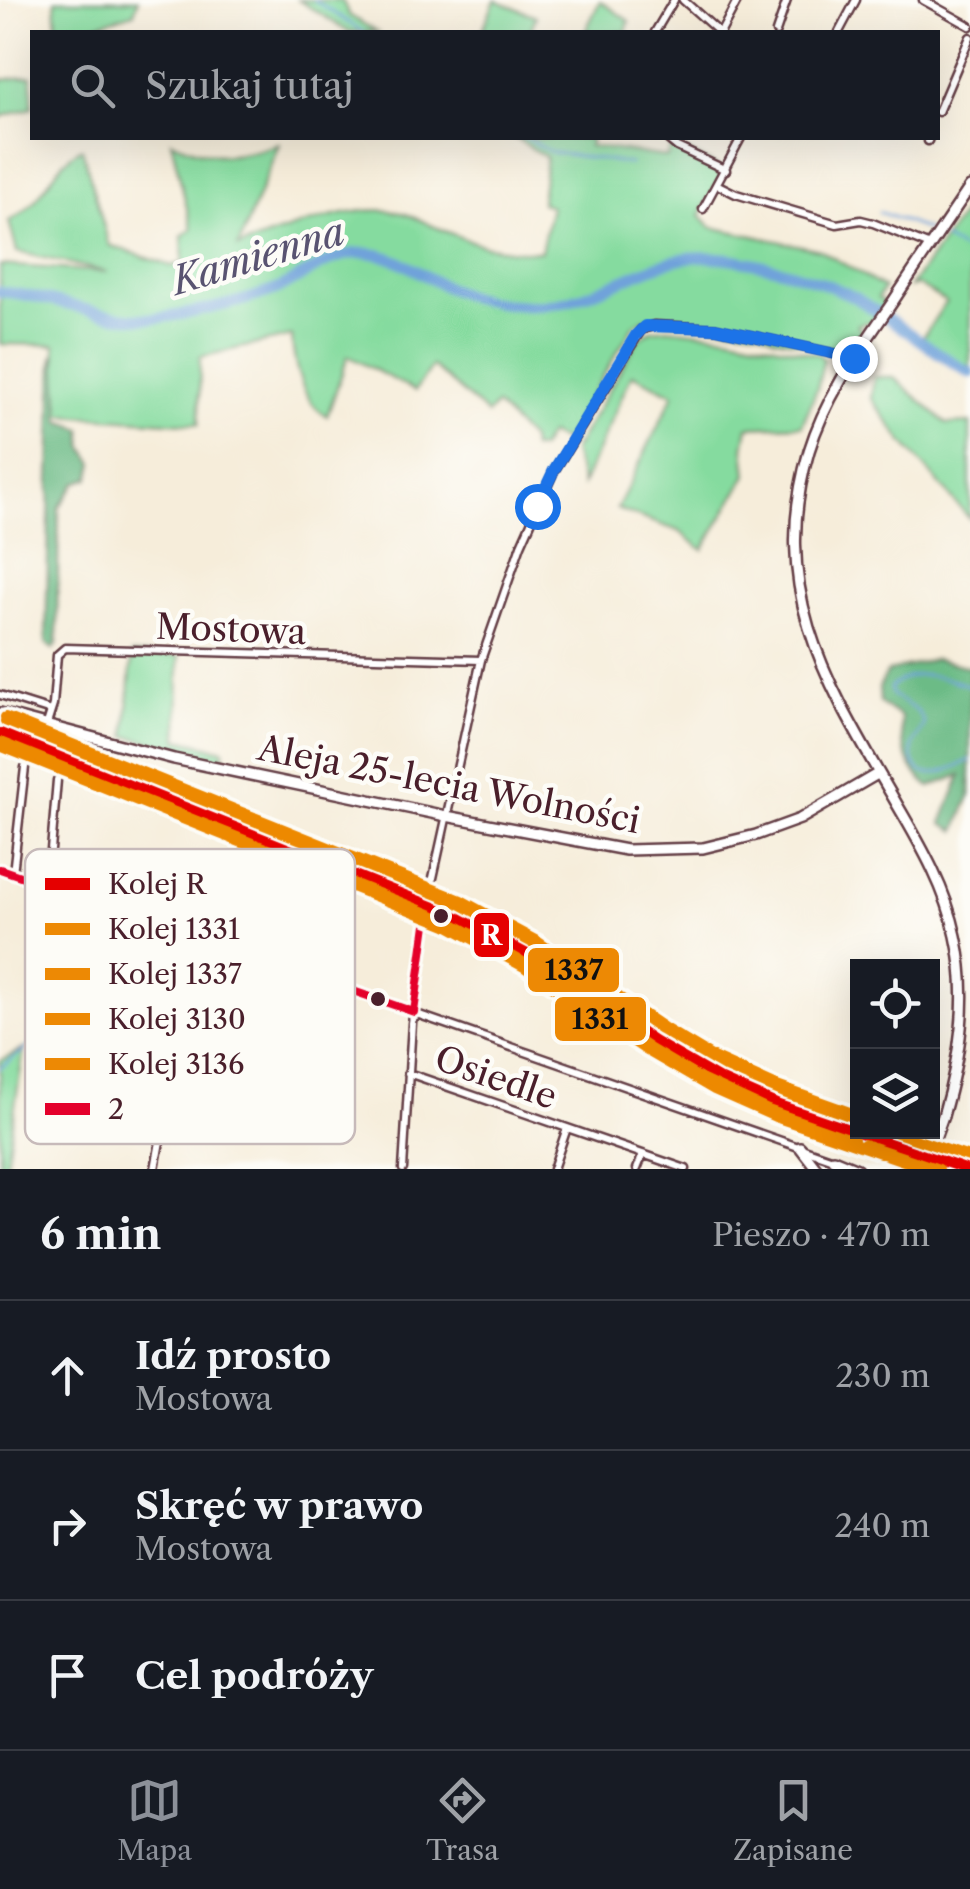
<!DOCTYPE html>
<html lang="pl">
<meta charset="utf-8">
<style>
:root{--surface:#171b24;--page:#242831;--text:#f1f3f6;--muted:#9ea1a6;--line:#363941;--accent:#8c9099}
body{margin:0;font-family:"Libre Caslon Text",serif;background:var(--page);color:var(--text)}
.controls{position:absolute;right:30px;bottom:30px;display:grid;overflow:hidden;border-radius:0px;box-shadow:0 10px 40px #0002}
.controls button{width:90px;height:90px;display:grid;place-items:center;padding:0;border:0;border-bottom:2px solid var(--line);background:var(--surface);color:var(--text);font:50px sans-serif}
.stop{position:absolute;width:30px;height:30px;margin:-22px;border:8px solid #1a73e8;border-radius:50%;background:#fff}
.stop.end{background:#1a73e8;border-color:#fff;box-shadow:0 2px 10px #0008}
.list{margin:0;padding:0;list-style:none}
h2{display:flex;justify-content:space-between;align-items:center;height:130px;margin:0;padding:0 40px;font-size:42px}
h2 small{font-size:32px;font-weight:400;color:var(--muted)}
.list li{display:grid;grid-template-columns:65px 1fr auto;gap:30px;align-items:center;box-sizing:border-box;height:150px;padding:0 40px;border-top:2px solid var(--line)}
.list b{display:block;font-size:38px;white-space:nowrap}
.list p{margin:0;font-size:32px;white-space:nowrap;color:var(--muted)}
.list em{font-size:32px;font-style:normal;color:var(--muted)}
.icon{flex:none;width:55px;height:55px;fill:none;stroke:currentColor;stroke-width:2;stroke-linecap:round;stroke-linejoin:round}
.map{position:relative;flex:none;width:970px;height:1169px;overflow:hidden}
.search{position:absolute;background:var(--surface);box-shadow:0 10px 40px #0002;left:30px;right:30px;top:30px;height:110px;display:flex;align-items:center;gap:25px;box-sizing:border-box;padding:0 35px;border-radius:0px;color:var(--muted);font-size:38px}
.sheet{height:580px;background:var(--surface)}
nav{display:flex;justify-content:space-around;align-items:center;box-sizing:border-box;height:140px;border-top:2px solid var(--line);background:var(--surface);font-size:28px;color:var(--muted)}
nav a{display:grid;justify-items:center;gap:5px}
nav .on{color:var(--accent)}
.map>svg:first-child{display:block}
.green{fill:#85db9f;stroke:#687d65;stroke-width:2.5}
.forest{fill:#6cbb86;stroke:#5b6d58;stroke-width:2.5}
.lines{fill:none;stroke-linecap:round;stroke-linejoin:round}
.stream{stroke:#6fa2da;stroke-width:2.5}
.river{stroke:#6fa2da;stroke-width:11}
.minor-casing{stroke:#643e45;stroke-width:11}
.major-casing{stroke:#643e45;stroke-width:14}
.minor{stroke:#fff;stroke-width:6}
.major{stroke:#fff;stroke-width:9}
.rail-casing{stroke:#4a1f2b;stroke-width:6}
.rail{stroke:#fdfcf7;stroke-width:2.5;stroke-dasharray:8;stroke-linecap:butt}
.major-bridge-casing{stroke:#643e45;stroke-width:14;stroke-linecap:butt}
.major-bridge{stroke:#fff;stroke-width:9}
.bus-1-casing{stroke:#fdfcf7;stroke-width:15}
.bus-1{stroke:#e4002b;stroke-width:8}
.rail-1-casing{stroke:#fdfcf7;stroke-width:18}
.rail-2-casing{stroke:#fdfcf7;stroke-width:18}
.rail-3-casing{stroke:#fdfcf7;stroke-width:18}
.rail-4-casing{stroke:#fdfcf7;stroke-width:18}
.rail-5-casing{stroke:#fdfcf7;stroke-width:18}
.rail-1{stroke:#e50000;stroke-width:10}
.rail-2{stroke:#ed8904;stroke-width:10}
.rail-3{stroke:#ed8904;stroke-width:10}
.rail-4{stroke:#ed8904;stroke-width:10}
.rail-5{stroke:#ed8904;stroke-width:10}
.route{stroke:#1a73e8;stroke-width:12}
.bus-dot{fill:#4a1f2b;stroke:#fdfcf7;stroke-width:4}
.labels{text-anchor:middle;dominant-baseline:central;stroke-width:9;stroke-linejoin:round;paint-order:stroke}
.street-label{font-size:35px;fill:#4a1f2b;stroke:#fdfcf7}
.water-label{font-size:38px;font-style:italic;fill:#595371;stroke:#fdfcf7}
.key{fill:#fdfcf7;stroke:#c7baba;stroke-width:2.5}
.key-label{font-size:28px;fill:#4a1f2b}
.line-badge{stroke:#fdfcf7;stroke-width:4}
.badge-label{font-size:28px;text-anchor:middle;font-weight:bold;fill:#fff}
.pale-badge-label{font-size:28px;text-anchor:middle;font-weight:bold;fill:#111}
</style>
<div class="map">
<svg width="970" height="1169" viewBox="0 0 970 1169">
<rect width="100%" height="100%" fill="#fdfcf7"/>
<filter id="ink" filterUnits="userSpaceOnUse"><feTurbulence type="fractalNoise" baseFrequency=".01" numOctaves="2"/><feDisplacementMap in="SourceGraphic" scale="20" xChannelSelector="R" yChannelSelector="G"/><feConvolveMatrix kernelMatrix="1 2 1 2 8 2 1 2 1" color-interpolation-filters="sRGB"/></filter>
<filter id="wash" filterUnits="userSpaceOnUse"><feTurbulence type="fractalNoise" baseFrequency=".0048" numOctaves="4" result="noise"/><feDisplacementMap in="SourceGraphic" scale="40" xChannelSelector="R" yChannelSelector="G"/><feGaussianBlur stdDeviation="2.25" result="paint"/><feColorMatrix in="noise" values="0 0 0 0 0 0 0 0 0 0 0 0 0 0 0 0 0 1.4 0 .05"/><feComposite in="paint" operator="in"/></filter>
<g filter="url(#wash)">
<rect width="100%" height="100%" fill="#f6edda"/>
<path class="green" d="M55,0H138L134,13L73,32H57Z
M298,0H342L349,15L377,32H349Z
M495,0L536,16L530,32H482Z
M600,1L629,21L626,32H585Z
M32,76V108L0,117V80Z
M515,138H591L589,146L667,157L672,144L726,170L700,215L711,227L820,250L884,288L878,298L885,303L870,324L867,322L857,325L864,334L854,349L849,351L775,338L759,330L644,319L633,326L564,441L549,434L540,449H532L531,441L496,405L487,414L432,366L415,391L348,356L327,416C302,403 293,362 292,336L200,357L199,424L60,415L55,345L0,344V265L107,272L17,252L9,221C45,205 49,165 82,148L109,245L171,266L183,263L182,236L192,229L171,141C215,160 234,159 279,144L238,247C284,232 354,201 402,213C414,216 426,223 438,228C475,244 500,253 541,251L551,206L541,203L546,157Z
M970,203V373L919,343L946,302L918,285L910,287Z
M667,328L727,335L818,354L824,359L817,389L802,425L748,427L744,448L747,475L703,550L679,531L617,509L674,394L632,374L582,485L573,451L637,341L651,330Z
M874,377H893L947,424L970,423V519L902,441L871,398Z
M132,654L179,656L178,739L224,750V760L126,736Z
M24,1049L5,1169H0V1061Z"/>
<path class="forest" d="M56,356L60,421L82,429L84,448L94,463L90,478L76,483L59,508L57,644L53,649L46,643V635L53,357Z
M935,659L970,667V796L956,831L942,823L961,775L930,787C907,770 900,745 901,717L880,703L879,688L887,672Z"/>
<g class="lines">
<path class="stream" d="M314,0L363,32
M525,138L551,152L631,164
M879,212L927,230
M944,239L970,254
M970,686C943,677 914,666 890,688L892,695L917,711L924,722C922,733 918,734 913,744C912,747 912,756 913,760C921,787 954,767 970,760
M0,1068L159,951"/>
<path class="river" d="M0,292C51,295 109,323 157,318C189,315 252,300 282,287C308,274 334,252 365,253C400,254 424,279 455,291C478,301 512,306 537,305C588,304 631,270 680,259C724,249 825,278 862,302C899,325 933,351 970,373"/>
</g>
</g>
<g filter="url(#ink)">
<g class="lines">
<g class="minor-casing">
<path id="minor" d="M683,0L719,32
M923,0L970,26
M655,32L674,0
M721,32L738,0
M776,32L787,0
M839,32L856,0
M938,112L970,37
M666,138L677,147L726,170
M928,141L929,138
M718,185L736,194L837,224L861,220L873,223L930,246
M703,209L741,138
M0,695L51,711
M46,727L53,705L57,655L65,648L481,660
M0,869L833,1159
M13,873L25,767
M433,878L481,660L521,545L554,471L641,330L654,325L716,328L854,358
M48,885L57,780
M211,941L219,878
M408,1073L686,1169
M155,1169L197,937
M403,1169L412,1023L427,917C465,910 566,986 597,1011
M553,1169L567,1128
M637,1169L643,1154"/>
</g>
<g class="major-casing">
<path id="major" d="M0,713L174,759L446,816L626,850L703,848L756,835L800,819L879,773
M943,1116C960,1057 970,997 956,936C946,889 922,847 898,806C830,688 767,594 809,451C826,395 861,348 894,300C919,262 945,224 970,187
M800,1147L817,1169
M833,1159L857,1169"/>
</g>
<use href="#minor" class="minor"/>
<use href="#major" class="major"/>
<g class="rail-casing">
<path id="rail" d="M883,1132L970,1161"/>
</g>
<use href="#rail" class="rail"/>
<g class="major-bridge-casing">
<path id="major-bridge" d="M924,1169L943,1116"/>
</g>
<use href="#major-bridge" class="major-bridge"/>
<g class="bus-1-casing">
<path id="bus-1" d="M0,869L414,1012
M414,1012L427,917L441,916"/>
</g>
<use href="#bus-1" class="bus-1"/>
<g class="rail-1-casing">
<path id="rail-1" d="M0,733L452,914L531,956L654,1041L720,1079L779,1105L965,1169"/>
</g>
<g class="rail-2-casing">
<path id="rail-2" d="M0,746L447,925L524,967L647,1051L714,1090L775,1117L927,1169"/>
</g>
<g class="rail-3-casing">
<path id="rail-3" d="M5,721L458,903L538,946L661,1030L726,1068L784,1093L858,1119
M894,1132L969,1157"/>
</g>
<g class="rail-4-casing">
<path id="rail-4" d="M0,742L450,922L523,962L649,1048L701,1079L768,1110L854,1140
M864,1144L939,1169"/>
</g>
<g class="rail-5-casing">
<path id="rail-5" d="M5,717L461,900L537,941L663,1027L713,1057L777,1086L858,1115"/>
</g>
<use href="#rail-1" class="rail-1"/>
<use href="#rail-2" class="rail-2"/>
<use href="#rail-3" class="rail-3"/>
<use href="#rail-4" class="rail-4"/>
<use href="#rail-5" class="rail-5"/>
</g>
</g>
<g class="lines" filter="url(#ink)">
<path class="route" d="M537,506L554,470L636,335L645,326L716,328L854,358"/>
</g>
<g class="bus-dot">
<circle cx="441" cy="916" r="9"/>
<circle cx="378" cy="999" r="9"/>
</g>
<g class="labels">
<g class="street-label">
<text transform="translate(231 629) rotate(2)">Mostowa</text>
<text transform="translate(449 784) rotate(11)">Aleja 25-lecia Wolności</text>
<text transform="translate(496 1077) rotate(19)">Osiedle</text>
</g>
<g class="water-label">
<text transform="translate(258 256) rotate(-17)">Kamienna</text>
</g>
</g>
<rect x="25" y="849" width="330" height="295" rx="15" class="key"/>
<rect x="45" y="878" width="45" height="12" fill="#e50000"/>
<rect x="45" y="923" width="45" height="12" fill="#ed8904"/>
<rect x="45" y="968" width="45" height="12" fill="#ed8904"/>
<rect x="45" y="1013" width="45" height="12" fill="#ed8904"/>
<rect x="45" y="1058" width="45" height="12" fill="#ed8904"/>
<rect x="45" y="1103" width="45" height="12" fill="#e4002b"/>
<g class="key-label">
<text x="108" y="894">Kolej R</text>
<text x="108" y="939">Kolej 1331</text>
<text x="108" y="984">Kolej 1337</text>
<text x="108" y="1029">Kolej 3130</text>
<text x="108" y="1074">Kolej 3136</text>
<text x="108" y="1119">2</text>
</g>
<g class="line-badge">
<rect x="472" y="911" width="39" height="48" rx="10" fill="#e50000"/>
<rect x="526" y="946" width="95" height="48" rx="10" fill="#ed8904"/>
<rect x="553" y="995" width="95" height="48" rx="10" fill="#ed8904"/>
</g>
<g class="badge-label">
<text x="491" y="945">R</text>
</g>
<g class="pale-badge-label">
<text x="574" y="980">1337</text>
<text x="600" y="1029">1331</text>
</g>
</svg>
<div class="controls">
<button><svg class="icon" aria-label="locate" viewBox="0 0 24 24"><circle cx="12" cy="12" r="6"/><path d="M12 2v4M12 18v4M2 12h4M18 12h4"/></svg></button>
<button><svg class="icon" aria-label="layers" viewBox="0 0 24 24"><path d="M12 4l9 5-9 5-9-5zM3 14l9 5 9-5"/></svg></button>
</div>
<div class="stop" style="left:537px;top:506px"></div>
<div class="stop end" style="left:854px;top:358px"></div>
<div class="search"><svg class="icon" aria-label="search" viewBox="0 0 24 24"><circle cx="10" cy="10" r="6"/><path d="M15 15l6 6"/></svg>Szukaj tutaj</div>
</div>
<section class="sheet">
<h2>6 min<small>Pieszo · 470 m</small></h2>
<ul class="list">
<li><svg class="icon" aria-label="ahead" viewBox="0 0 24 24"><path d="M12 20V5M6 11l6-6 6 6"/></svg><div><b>Idź prosto</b><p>Mostowa</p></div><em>230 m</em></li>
<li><svg class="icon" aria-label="right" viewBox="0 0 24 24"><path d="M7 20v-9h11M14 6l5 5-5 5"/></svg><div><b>Skręć w prawo</b><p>Mostowa</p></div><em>240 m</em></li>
<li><svg class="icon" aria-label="arrive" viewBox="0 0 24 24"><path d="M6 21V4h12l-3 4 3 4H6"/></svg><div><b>Cel podróży</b></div></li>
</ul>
</section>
<nav>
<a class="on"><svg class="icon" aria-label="map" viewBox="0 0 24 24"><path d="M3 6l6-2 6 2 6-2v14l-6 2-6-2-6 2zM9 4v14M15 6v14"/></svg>Mapa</a>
<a><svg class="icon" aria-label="directions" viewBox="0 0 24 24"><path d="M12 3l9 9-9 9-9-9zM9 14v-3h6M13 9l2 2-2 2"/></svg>Trasa</a>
<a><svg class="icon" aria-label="saved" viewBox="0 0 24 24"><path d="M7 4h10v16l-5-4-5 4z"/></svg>Zapisane</a>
</nav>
